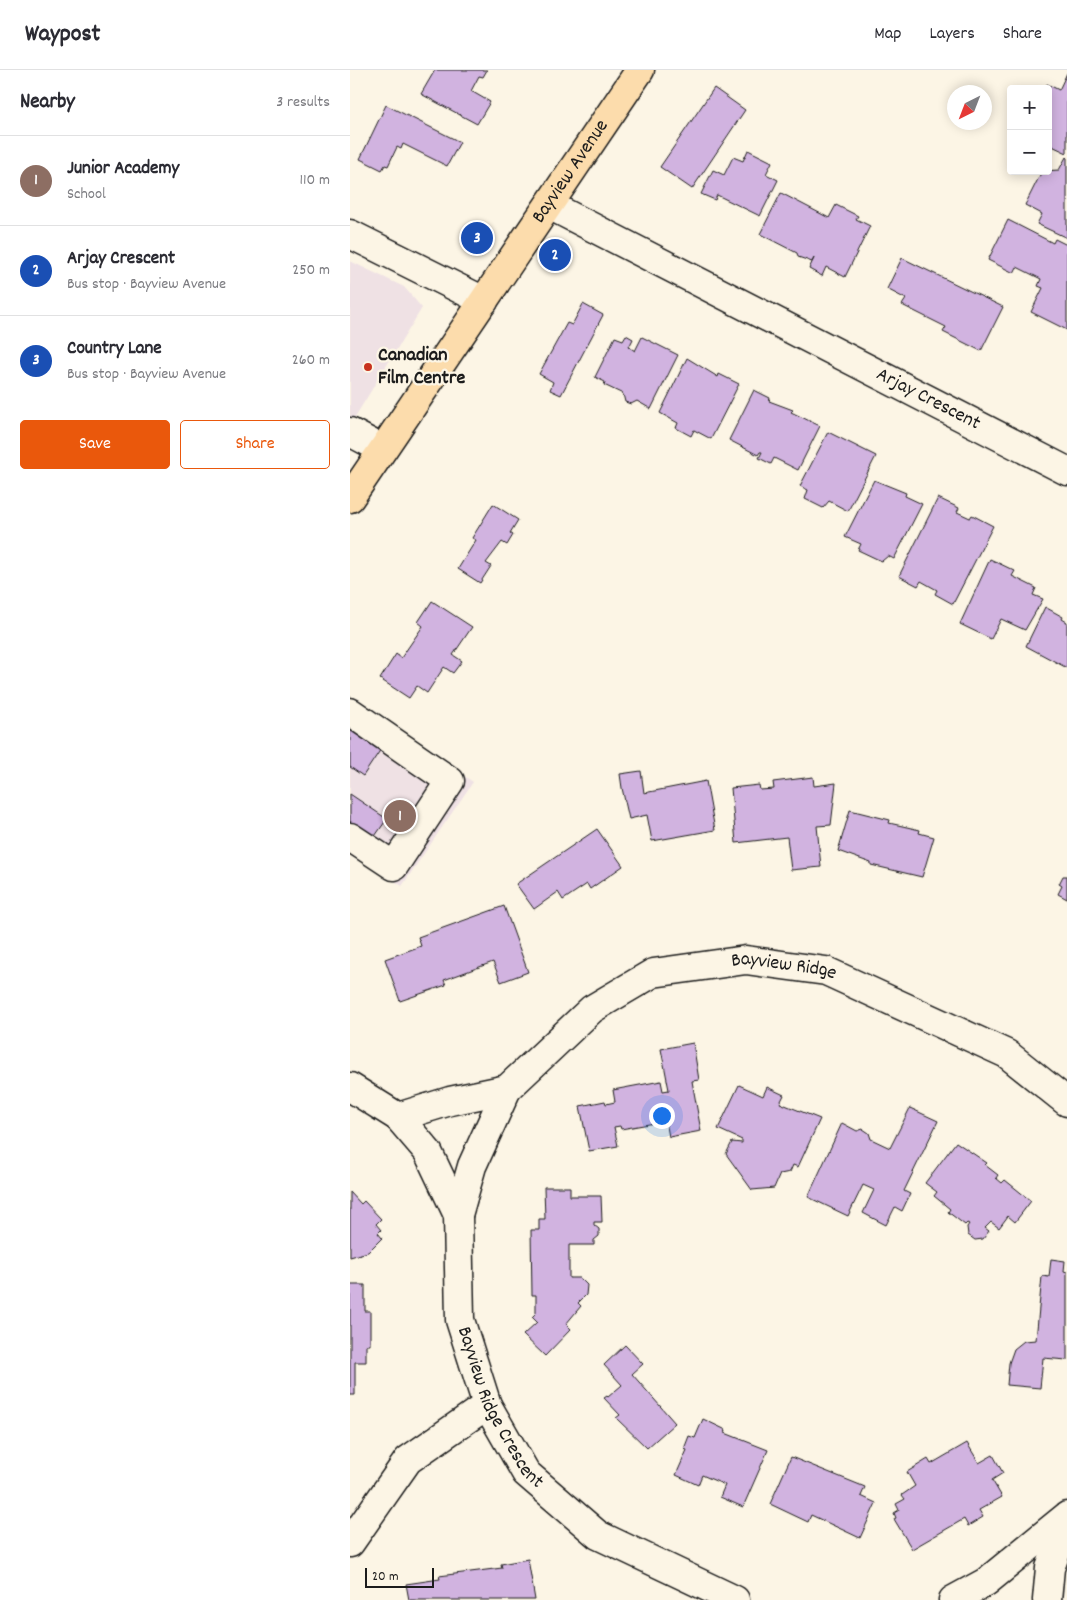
<!DOCTYPE html>
<meta charset="utf-8">
<style>
:root{--surface:#fff;--page:#f2f2f3;--text:#2b2b33;--muted:#7c7c81;--line:#e1e1e2;--accent:#ea580c}
body{margin:0;font-family:Dekko,sans-serif;background:var(--page);color:var(--text)}
.controls{position:absolute;right:15px;top:15px;display:grid;overflow:hidden;border-radius:5px;box-shadow:0 2px 12px #0003}
.controls button{width:45px;height:45px;display:grid;place-items:center;padding:0;border:0;border-bottom:1px solid var(--line);background:var(--surface);color:var(--text);font:25px sans-serif}
.compass{position:absolute;left:597px;top:15px;width:45px;height:45px;border-radius:50%;background:var(--surface);box-shadow:0 2px 12px #0003;rotate:222deg}
.scale{position:absolute;left:15px;bottom:12px;width:69px;box-sizing:border-box;padding-left:5px;border:2px solid #1c1c1c;border-top:0;font-size:14px;line-height:18px;white-space:nowrap;color:#1c1c1c;-webkit-text-stroke:4px #fcf5e5;paint-order:stroke}
.you{position:absolute;left:311px;top:1045px;width:18px;height:18px;margin:-12px;border:4px solid #fff;border-radius:50%;background:#1a73e8;box-shadow:0 0 0 8px #1a73e833}
.badge{display:grid;place-items:center;width:32px;height:32px;border-radius:50%;background:var(--accent);color:#fff;font-size:16px;font-weight:700}
.pin{position:absolute;translate:-50% -50%;border:2px solid #fff;box-shadow:0 1px 5px #0006}
.list{margin:0;padding:0;list-style:none}
h2{display:flex;justify-content:space-between;align-items:center;height:65px;margin:0;padding:0 20px;font-size:21px}
h2 small{font-size:16px;font-weight:400;color:var(--muted)}
.list li{display:grid;grid-template-columns:32px 1fr auto;gap:15px;align-items:center;box-sizing:border-box;height:90px;padding:0 20px;border-top:1px solid var(--line)}
.list b{display:block;font-size:19px;white-space:nowrap}
.list p{margin:0;font-size:16px;white-space:nowrap;color:var(--muted)}
.list em{font-size:16px;font-style:normal;color:var(--muted)}
.actions{display:flex;gap:10px;padding:15px 20px}
.actions a{flex:1;padding:11px 0;border:1px solid var(--accent);border-radius:5px;text-align:center;font-size:18px;color:var(--accent)}
.actions .main{background:var(--accent);color:#fff}
.map{position:relative;flex:none;width:717px;height:1530px;overflow:hidden}
header{display:flex;align-items:center;gap:30px;box-sizing:border-box;height:70px;padding:0 25px;background:var(--surface);border-bottom:1px solid var(--line)}
header strong{font-size:24px}
nav{display:flex;gap:28px;margin-inline-start:auto;font-size:18px}
main{display:flex}
aside{flex:1;background:var(--surface)}
.map>svg:first-child{display:block}
.built{fill:#efe1e4}
.building{fill:#d1b3e0;stroke:#1c1c1c}
.lines{fill:none;stroke-linecap:round;stroke-linejoin:round}
.minor-casing{stroke:#1c1c1c;stroke-width:31}
.major-casing{stroke:#1c1c1c;stroke-width:31}
.minor{stroke:#fcf5e5;stroke-width:28}
.major{stroke:#fcdcac;stroke-width:28}
.poi-dot{fill:#c8321e;stroke:#fcf5e5;stroke-width:2}
.labels{text-anchor:middle;dominant-baseline:central;stroke-width:4.5;stroke-linejoin:round;paint-order:stroke}
.street-label{font-size:20px;fill:#1c1c1c;stroke:#fcf5e5}
.poi-label{font-size:20px;font-weight:bold;fill:#1c1c1c;stroke:#fcf5e5;text-anchor:start}
</style>
<header>
<strong>Waypost</strong>
<nav><a>Map</a><a>Layers</a><a>Share</a></nav>
</header>
<main>
<aside>
<h2>Nearby<small>3 results</small></h2>
<ul class="list">
<li><span class="badge" style="background:#8d6e63">1</span><div><b>Junior Academy</b><p>School</p></div><em>110 m</em></li>
<li><span class="badge" style="background:#1a4fb4">2</span><div><b>Arjay Crescent</b><p>Bus stop · Bayview Avenue</p></div><em>250 m</em></li>
<li><span class="badge" style="background:#1a4fb4">3</span><div><b>Country Lane</b><p>Bus stop · Bayview Avenue</p></div><em>260 m</em></li>
</ul>
<div class="actions"><a class="main">Save</a><a>Share</a></div>
</aside>
<div class="map">
<svg width="717" height="1530" viewBox="0 0 717 1530">
<rect width="100%" height="100%" fill="#fcf5e5"/>
<filter id="ink" filterUnits="userSpaceOnUse"><feTurbulence type="fractalNoise" baseFrequency=".02" numOctaves="2"/><feDisplacementMap in="SourceGraphic" scale="10" xChannelSelector="R" yChannelSelector="G"/><feConvolveMatrix kernelMatrix="1 2 1 2 8 2 1 2 1" color-interpolation-filters="sRGB"/></filter>
<g filter="url(#ink)">
<path class="built" d="M0,191L54,217L72,238L0,355Z
M0,628L123,712L52,816L0,781Z"/>
<path class="building" d="M85,0H137L133,7L129,6L121,21L140,32L127,54L71,24Z
M717,3V83L698,74V19H694L697,14L709,20Z
M364,18L395,40L342,119L310,97Z
M36,35L110,72L97,96L53,74L51,79L47,77L38,96L35,95L32,100L10,89Z
M398,80L422,92L416,104L428,110L410,146L367,125L365,130L351,124L363,100L374,105L383,87L393,91Z
M716,87L717,88V168L687,154L692,144L675,135L692,101L709,100Z
M431,123L479,148L486,135L508,146L506,149L520,156L495,207L476,197L472,206L459,199L464,188L462,192L454,189L448,187L447,183L410,164Z
M658,150L703,173L705,169L717,175V260L681,242L693,218L688,216L691,209L667,197L664,203L638,190Z
M552,188L653,237L631,281L593,262L596,257L552,235L556,229L537,219Z
M233,234L253,245L211,325L200,320L203,312L189,304L217,253L222,255Z
M276,265L283,269L279,277L285,281L292,267L328,285L301,339L287,331L281,334L275,332L273,324L254,315L255,312L245,307L265,267L273,270Z
M337,288L368,307L369,304L389,314L361,369L344,360L341,366L326,358L328,353L310,343Z
M404,320L420,328L419,331L443,340L441,342L470,356L448,400L424,388L421,394L409,388L412,382H410L408,385L379,370Z
M478,362L526,386L498,441L479,431L473,438L455,429L458,420L450,416Z
M524,410L556,423L555,426L572,434L544,489L538,486L532,491L527,489L508,480L511,474L495,467Z
M588,428L609,438L607,442L620,448L622,445L643,456L603,534L585,524L587,520L571,511L568,516L549,506Z
M143,434L168,450L160,463L163,465L157,475L152,472L136,493L141,496L130,513L108,499L126,470L122,468Z
M640,489L665,501L662,506L686,518L683,525L693,529L675,560L651,549L641,569L610,554Z
M82,531L122,557L103,585L112,591L103,603L94,597L77,623L67,616L59,628L30,609L46,584L51,588L73,556L68,552Z
M695,537L713,547L712,549L717,552V598L676,576Z
M0,649L35,673L13,706L0,697Z
M291,701L294,723L356,711L365,760L302,771L297,745L279,749L272,718L270,704Z
M463,707L464,716L486,713L481,755L467,756L471,797L441,800L437,767L386,773L381,718L409,715L410,720L424,719L423,712Z
M0,724L37,749L23,769L0,753Z
M500,740L540,750L539,753L570,760L569,763L584,767L572,807L521,795V793L488,781Z
M247,759L273,796L240,819L237,814L213,830L208,822L184,839L166,814Z
M713,806H717V829L708,824L712,816L709,814Z
M154,836L178,902L151,912L143,892L94,910L96,915L50,931L35,889L71,876L68,867Z
M343,973L349,1010L342,1011L351,1061L319,1067L316,1051L271,1059L270,1056L264,1057L268,1076L239,1081L230,1036L255,1031L256,1034L265,1032L263,1020L311,1011L313,1021L319,1020L311,979Z
M389,1015L413,1026L417,1017L434,1025L430,1033L470,1049L448,1097L443,1095L440,1102L430,1104L424,1118L402,1120L376,1084L382,1072L392,1073V1070L368,1059Z
M560,1038L588,1051L554,1121L560,1124L552,1141L545,1137L536,1155L513,1143L524,1120L513,1115L498,1146L458,1127L492,1053L507,1061L513,1059L519,1063L521,1069L540,1078Z
M606,1072L637,1093L635,1095L648,1105L646,1108L652,1113L655,1110L681,1131L665,1152L658,1146L649,1158L641,1152L635,1158L639,1161L633,1169L625,1170L618,1165L617,1157L619,1154L617,1153L615,1155L598,1142L600,1139L584,1126L587,1122L575,1113Z
M194,1117H220V1126H251L252,1152H244V1155L249,1159V1166L244,1170V1175H219V1208H230L237,1215L236,1225L228,1233L231,1236L216,1254L221,1259L195,1286L173,1265L187,1252L182,1247L186,1243V1225H182L181,1160H189V1149H195Z
M0,1122L11,1134L14,1131L31,1149L26,1154L31,1160L28,1163L32,1168L18,1182L0,1187Z
M701,1189L715,1191L714,1201L717,1202V1290L693,1288L690,1318L657,1315L659,1293L664,1279L674,1271L686,1270L692,1206L699,1207Z
M0,1215H15V1241H20V1275H16V1292H5V1325H0Z
M275,1275L293,1294L282,1304L325,1353L297,1378L266,1348L270,1345L254,1328L257,1326L258,1327L272,1315L254,1295Z
M353,1349L376,1360L375,1363L418,1380L393,1437L370,1427L375,1415L352,1405L348,1415L326,1405L337,1380L334,1379L339,1366L345,1368Z
M617,1373L629,1393L643,1385L653,1403L642,1410L652,1427L629,1440L633,1447L618,1456L614,1449L562,1479L544,1449L546,1448L544,1443L549,1440L546,1434L555,1429L552,1425L565,1416L557,1402L578,1389L581,1394Z
M441,1387L515,1417L511,1426L526,1433L510,1468L461,1445L458,1452L420,1434Z
M178,1489L185,1530H59L56,1514L90,1509L89,1506L152,1498L151,1494Z"/>
<g class="lines">
<g class="minor-casing">
<g id="minor">
<path id="s1" d="M199,135L717,401"/>
<path d="M0,164L134,231"/>
<path d="M0,362L32,379"/>
<path d="M0,642L100,711L44,796L0,767"/>
<path id="s2" d="M0,1017L48,1047L100,1031L157,1019L242,939L303,903L396,890L476,901L657,984L717,1032"/>
<path id="s3" d="M48,1047L78,1082L108,1145L110,1250L137,1335L176,1403L248,1465L385,1530"/>
<path d="M108,1145L122,1096L157,1019"/>
<path d="M0,1473L58,1390L137,1335"/>
<path d="M603,1530L636,1512L717,1446"/>
<path d="M697,1530L700,1498L717,1453"/>
</g>
</g>
<g class="major-casing">
<g id="major">
<path id="s4" d="M0,428L290,0"/>
</g>
</g>
<use href="#minor" class="minor"/>
<use href="#major" class="major"/>
</g>
</g>
<circle class="poi-dot" cx="18" cy="297" r="5"/>
<g class="labels">
<g class="street-label">
<text stroke="none"><textPath href="#s4" startOffset="394">Bayview Avenue</textPath></text>
<text stroke="none"><textPath href="#s1" startOffset="426">Arjay Crescent</textPath></text>
<text stroke="none"><textPath href="#s2" startOffset="489">Bayview Ridge</textPath></text>
<text stroke="none"><textPath href="#s3" startOffset="318">Bayview Ridge Crescent</textPath></text>
</g>
<g class="poi-label">
<text x="28" y="286">Canadian<tspan x="28" dy="23">Film Centre</tspan></text>
</g>
</g>
</svg>
<div class="controls">
<button>+</button>
<button>−</button>
</div>
<svg class="compass" viewBox="-18 -18 36 36"><path d="M0-13l5 13h-10z" fill="#e53935"/><path d="M0 13l5-13h-10z" fill="#7c7c81"/></svg>
<div class="scale">20 m</div>
<div class="you"></div>
<div class="pin badge" style="left:50px;top:746px;background:#8d6e63">1</div>
<div class="pin badge" style="left:205px;top:185px;background:#1a4fb4">2</div>
<div class="pin badge" style="left:127px;top:168px;background:#1a4fb4">3</div>
</div>
</main>
